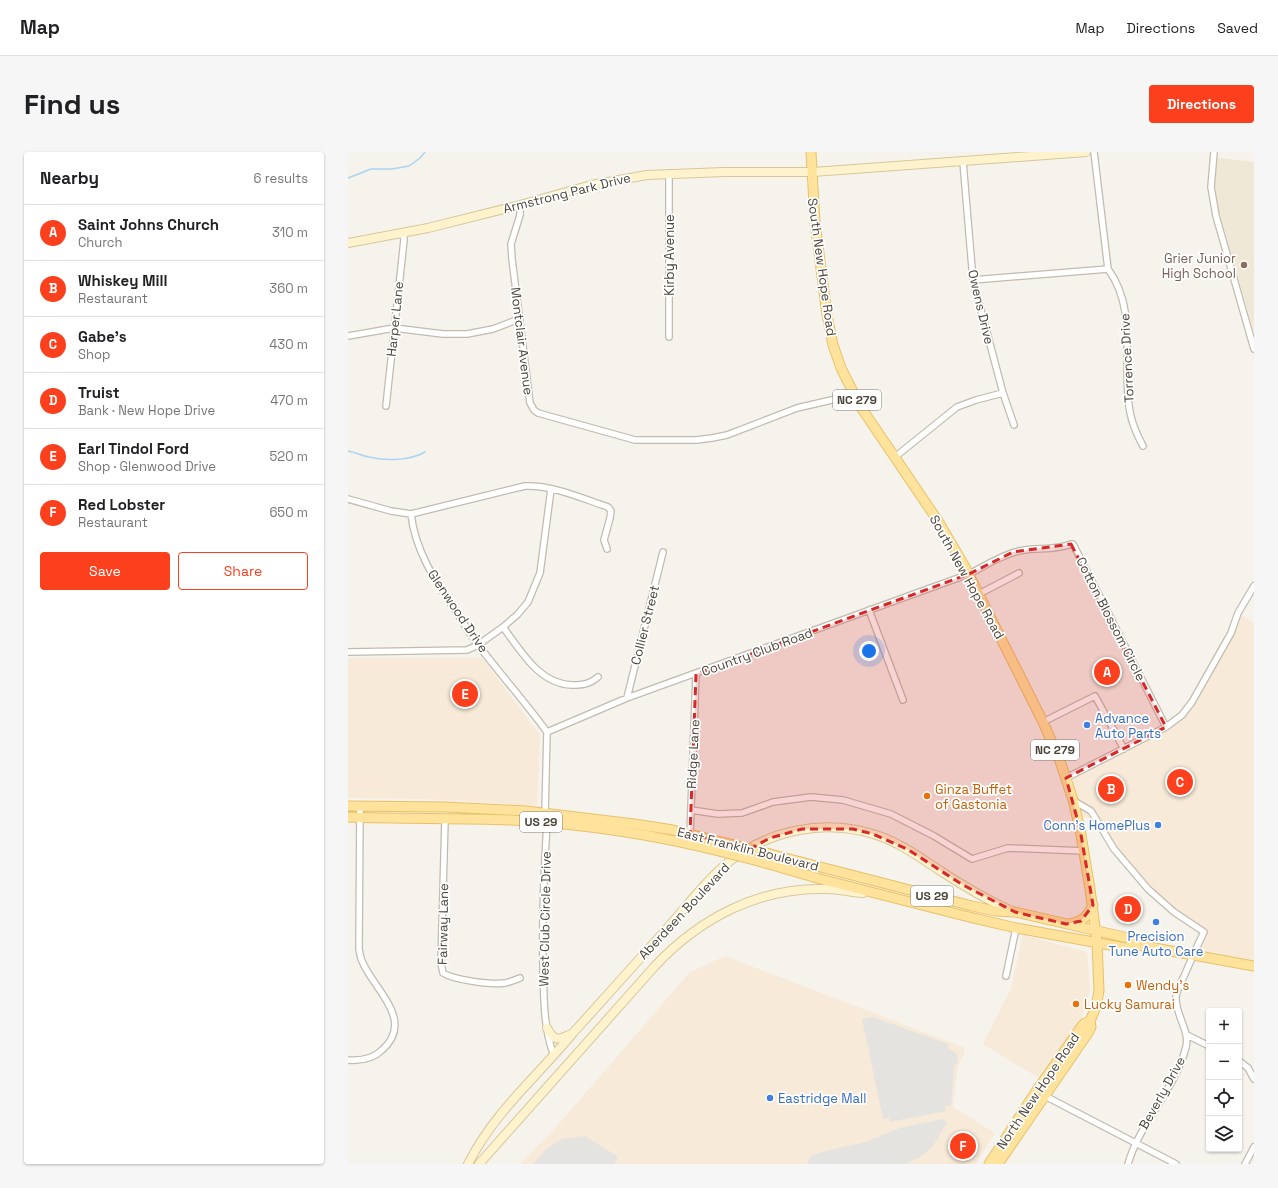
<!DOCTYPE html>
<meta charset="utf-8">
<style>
:root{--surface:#fff;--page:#f6f6f6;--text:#202124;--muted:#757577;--line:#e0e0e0;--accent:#fc3f1d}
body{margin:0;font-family:"Space Grotesk",sans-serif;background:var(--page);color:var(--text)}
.controls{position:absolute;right:12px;bottom:12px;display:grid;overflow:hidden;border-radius:4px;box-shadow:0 1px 3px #0004}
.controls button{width:36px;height:36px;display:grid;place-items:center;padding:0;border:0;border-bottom:1px solid var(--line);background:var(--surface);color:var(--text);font:20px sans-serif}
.you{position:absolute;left:521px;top:499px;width:14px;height:14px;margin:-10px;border:3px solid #fff;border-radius:50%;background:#1a73e8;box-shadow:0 0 0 6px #1a73e833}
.badge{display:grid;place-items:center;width:26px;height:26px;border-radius:50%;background:var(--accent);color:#fff;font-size:13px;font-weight:700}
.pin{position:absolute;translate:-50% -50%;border:2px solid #fff;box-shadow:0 1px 4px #0006}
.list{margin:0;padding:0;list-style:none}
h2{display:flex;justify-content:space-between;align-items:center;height:52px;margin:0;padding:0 16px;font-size:17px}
h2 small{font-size:13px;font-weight:400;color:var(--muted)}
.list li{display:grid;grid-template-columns:26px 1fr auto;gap:12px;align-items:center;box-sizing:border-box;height:56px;padding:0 16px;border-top:1px solid var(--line)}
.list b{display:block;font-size:15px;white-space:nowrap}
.list p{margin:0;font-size:13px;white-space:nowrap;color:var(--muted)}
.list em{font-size:13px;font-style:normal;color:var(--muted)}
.actions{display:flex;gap:8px;padding:12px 16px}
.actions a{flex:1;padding:9px 0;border:1px solid var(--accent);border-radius:4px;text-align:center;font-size:14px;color:var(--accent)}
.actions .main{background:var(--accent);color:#fff}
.icon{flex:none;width:22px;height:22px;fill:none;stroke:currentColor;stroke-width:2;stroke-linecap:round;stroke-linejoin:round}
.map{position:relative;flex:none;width:906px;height:1012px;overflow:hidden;border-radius:4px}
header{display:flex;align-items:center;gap:24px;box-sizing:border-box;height:56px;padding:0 20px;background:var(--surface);border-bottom:1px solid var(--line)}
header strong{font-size:19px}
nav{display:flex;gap:22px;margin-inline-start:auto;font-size:14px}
.intro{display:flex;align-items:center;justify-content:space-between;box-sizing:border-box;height:96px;padding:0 24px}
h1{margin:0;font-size:28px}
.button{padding:10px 18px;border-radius:4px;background:var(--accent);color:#fff;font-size:14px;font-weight:700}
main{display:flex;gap:24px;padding:0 24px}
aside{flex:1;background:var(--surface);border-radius:4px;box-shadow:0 1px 3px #0004}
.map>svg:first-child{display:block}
.commercial{fill:#f7ead8}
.education{fill:#efe8d6}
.parking{fill:#e5e3e0}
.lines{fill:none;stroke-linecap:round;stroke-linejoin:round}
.stream{stroke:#a9d4f2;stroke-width:1.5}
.minor-casing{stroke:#c2bbae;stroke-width:8}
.secondary-casing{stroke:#d6c79b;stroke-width:10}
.primary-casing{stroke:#e6c16a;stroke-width:11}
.minor{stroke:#fff;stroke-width:5.5}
.secondary{stroke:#fff3cd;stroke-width:8}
.primary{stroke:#ffe39c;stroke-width:9}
.primary-bridge-casing{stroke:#e6c16a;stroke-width:11;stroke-linecap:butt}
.primary-bridge{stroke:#ffe39c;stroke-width:9}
.marked{fill:#d62828;fill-opacity:0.2;stroke:#d62828;stroke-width:3;stroke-dasharray:8 5;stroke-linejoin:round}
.education-dot{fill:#8d6e63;stroke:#fff;stroke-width:1.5}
.shop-dot{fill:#3f7fe0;stroke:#fff;stroke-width:1.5}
.food-dot{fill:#e8710a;stroke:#fff;stroke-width:1.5}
.labels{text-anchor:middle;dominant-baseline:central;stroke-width:3.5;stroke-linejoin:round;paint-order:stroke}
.shield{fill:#fff;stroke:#817c74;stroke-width:1}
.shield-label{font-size:12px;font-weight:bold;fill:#4b4439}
.street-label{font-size:13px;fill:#4b4439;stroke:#fff}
.education-label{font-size:13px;fill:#785e54;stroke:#fff;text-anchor:end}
.shop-label{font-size:13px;fill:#366cbe;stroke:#fff;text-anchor:start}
.food-label{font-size:13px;fill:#c56008;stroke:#fff;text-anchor:start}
</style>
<header>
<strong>Map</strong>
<nav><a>Map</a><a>Directions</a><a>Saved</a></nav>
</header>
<div class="intro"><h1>Find us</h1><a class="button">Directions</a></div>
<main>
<aside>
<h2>Nearby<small>6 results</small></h2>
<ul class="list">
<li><span class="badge">A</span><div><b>Saint Johns Church</b><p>Church</p></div><em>310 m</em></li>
<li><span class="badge">B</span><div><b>Whiskey Mill</b><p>Restaurant</p></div><em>360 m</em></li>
<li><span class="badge">C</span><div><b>Gabe's</b><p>Shop</p></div><em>430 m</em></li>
<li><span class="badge">D</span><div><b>Truist</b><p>Bank · New Hope Drive</p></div><em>470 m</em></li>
<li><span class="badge">E</span><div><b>Earl Tindol Ford</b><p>Shop · Glenwood Drive</p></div><em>520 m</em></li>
<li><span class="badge">F</span><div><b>Red Lobster</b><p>Restaurant</p></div><em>650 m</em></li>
</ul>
<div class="actions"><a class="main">Save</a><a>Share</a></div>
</aside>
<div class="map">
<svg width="906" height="1012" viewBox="0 0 906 1012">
<rect width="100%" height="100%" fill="#f6f3ec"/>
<path class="commercial" d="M893,463L906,471V814L845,803L856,780L800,737L751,674L741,667L729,663L718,626L818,575L844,550Z
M0,506H134L192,583L189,654L75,647L0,646Z
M675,783L739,800L742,838L732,871L689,925L635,892L663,836Z
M377,804L615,895L617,900L610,914L605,955L647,981L628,1012H171L202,982L342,820Z"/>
<path class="education" d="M870,6L906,10V180L867,46V27Z"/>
<path class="parking" d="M525,865L600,892L601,897L608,901L610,905V909L605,917L606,921L603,953L597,954L598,959L542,970L541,966L535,967L514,867Z
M594,967L599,970L589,988L583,996L572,1005L557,1012H459L463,1004L474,1000L517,990L552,976Z
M237,984L270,1005L266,1012H185L198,997L214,987Z"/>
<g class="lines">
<path class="stream" d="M0,26L23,17H44L61,14L72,6L77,0
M0,299C7,300 14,304 21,305C38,309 61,309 77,300"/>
<g class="minor-casing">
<path id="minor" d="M746,0L760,117C791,159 773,213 782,260C784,272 789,283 795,294
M866,0L863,35L868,64L906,197
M615,10L625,128L655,241L666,273
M321,21V185
M172,53V63L163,92L164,107L182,251L186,258L190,261L287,288H348L364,286L379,283L449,256L505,243
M625,128L760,117
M0,184L46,176L95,182H119L145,177L171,167
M38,254L56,88L55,81
M547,305L609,255L628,248L655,241
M0,347L43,359L63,362C67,398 87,429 107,458C115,470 122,482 131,494C153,523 177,550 199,580
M63,362L177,334C205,333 233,346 260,355L263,359L262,366L256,388L259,397
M631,442L671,421
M521,458L555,548
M155,475C173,499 191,532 224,533C235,533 242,532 250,525
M0,500L119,498L130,493L155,475L169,463L180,450L192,421L203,337
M279,546L315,400
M695,570L747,544L776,597
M199,580L279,546L621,422C637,414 653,403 671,399C688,395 706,399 723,392H725L818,575
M199,580L197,662L199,671C196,719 194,766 195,814C196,845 195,875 206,904
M718,626L818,575L834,563L844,550L883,481L890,461L906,434
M726,649L743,659L766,697L800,737L826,760L856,780C849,794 843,808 837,822C834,829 829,837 828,845C827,863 842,878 838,895C827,938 792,970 780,1012
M343,658L370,662L394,661L425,650L463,645L495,648L543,662L586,684L624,707L660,696L736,699
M97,667L93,811L95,821C106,828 143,833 157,831C162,830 167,828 172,826
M342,682L348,522
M658,824L668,776
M839,883L861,894
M0,908C13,909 25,907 34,898C68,868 25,837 14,809C12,805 12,801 11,797L12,654
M891,909L900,916L906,927
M697,944L828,1012
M897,1012L906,995"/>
</g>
<g class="secondary-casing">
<path id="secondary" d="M0,91L80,76L172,53L243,33L299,23L376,20H465L738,0
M199,876C206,888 208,889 221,883
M120,1012C147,959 188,926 225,881C255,848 284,815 314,782C335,759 358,728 382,709C422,678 476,667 525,682C549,689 570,704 591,718C614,733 639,748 664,759
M131,1012L307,814C352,766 411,735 478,737C490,737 503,740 515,741"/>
</g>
<g class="primary-casing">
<path id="primary" d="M463,0L467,70L479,163L485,193L493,216L512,254L590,369L617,415L695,570L712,609L725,648L732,677L742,737L749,790L751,839L748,855L742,869L743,875L740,881L650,1012
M0,654L97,655L178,659L286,672L325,678L382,692
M0,665C55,667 109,666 164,668C234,672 304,682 371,699
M422,702L624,754L647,759L667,760L780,786L790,793
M414,710L476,728L621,765L668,776L778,796L790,793L906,814
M721,772C734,770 739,765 745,753
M641,1012L689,938L734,874L737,871L742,869"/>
</g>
<use href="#minor" class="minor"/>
<use href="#secondary" class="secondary"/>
<use href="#primary" class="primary"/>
<g class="primary-bridge-casing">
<path id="primary-bridge" d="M382,692L422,702
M371,699L414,710"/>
</g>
<use href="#primary-bridge" class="primary-bridge"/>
</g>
<path class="marked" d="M723,392L818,575L718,626L732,677L745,753L733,769L718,772L667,760L615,733L559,697L525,682L505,677H454L422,686L402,697L342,682L348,522L621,422L665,400Z"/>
<circle class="education-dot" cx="896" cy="113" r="4"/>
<g class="shop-dot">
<circle cx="739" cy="573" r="4"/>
<circle cx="810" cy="673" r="4"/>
<circle cx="808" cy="770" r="4"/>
<circle cx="422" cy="946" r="4"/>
</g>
<g class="food-dot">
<circle cx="579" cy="644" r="4"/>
<circle cx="780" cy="833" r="4"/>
<circle cx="728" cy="852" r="4"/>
</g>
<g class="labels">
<g class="shield">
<rect x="485" y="238" width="48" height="20" rx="3"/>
<rect x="683" y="588" width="48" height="20" rx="3"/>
<rect x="172" y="660" width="42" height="20" rx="3"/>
<rect x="563" y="734" width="42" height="20" rx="3"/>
</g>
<g class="shield-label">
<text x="509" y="248">NC 279</text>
<text x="707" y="598">NC 279</text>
<text x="193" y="670">US 29</text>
<text x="584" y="744">US 29</text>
</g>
<g class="street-label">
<text transform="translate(219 41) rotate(-14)">Armstrong Park Drive</text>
<text transform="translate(321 103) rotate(-90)">Kirby Avenue</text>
<text transform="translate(474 115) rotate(82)">South New Hope Road</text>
<text transform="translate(633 155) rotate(77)">Owens Drive</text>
<text transform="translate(47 167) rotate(-84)">Harper Lane</text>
<text transform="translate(174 189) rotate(83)">Montclair Avenue</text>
<text transform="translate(779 206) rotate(-93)">Torrence Drive</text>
<text transform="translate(619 425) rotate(61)">South New Hope Road</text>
<text transform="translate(110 459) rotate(56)">Glenwood Drive</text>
<text transform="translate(763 467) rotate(63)">Cotton Blossom Circle</text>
<text transform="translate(297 473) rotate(-76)">Collier Street</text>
<text transform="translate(409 500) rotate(-20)">Country Club Road</text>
<text transform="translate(345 602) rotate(-87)">Ridge Lane</text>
<text transform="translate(400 697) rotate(14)">East Franklin Boulevard</text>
<text transform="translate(336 759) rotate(-47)">Aberdeen Boulevard</text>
<text transform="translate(197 767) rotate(-89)">West Club Circle Drive</text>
<text transform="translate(95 772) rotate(-89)">Fairway Lane</text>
<text transform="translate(690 939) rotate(-56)">North New Hope Road</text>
<text transform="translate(814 941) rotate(-61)">Beverly Drive</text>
</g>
<g class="education-label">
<text x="888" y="106">Grier Junior<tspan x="888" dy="15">High School</tspan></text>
</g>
<g class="shop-label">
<text x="747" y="566">Advance<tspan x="747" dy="15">Auto Parts</tspan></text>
<text x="802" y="673" text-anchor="end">Conn's HomePlus</text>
<text x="808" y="784" text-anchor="middle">Precision<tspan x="808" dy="15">Tune Auto Care</tspan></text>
<text x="430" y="946">Eastridge Mall</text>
</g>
<g class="food-label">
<text x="587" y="637">Ginza Buffet<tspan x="587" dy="15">of Gastonia</tspan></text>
<text x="788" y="833">Wendy's</text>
<text x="736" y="852">Lucky Samurai</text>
</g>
</g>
</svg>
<div class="controls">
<button>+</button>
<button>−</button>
<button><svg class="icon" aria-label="locate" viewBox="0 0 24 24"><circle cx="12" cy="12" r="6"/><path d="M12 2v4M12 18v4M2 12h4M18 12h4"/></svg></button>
<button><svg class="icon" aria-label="layers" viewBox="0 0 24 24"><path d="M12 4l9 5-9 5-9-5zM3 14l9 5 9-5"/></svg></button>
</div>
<div class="you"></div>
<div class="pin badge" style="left:759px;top:520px">A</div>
<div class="pin badge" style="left:763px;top:637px">B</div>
<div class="pin badge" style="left:832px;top:630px">C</div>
<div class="pin badge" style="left:780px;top:757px">D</div>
<div class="pin badge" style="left:117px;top:542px">E</div>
<div class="pin badge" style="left:615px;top:994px">F</div>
</div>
</main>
